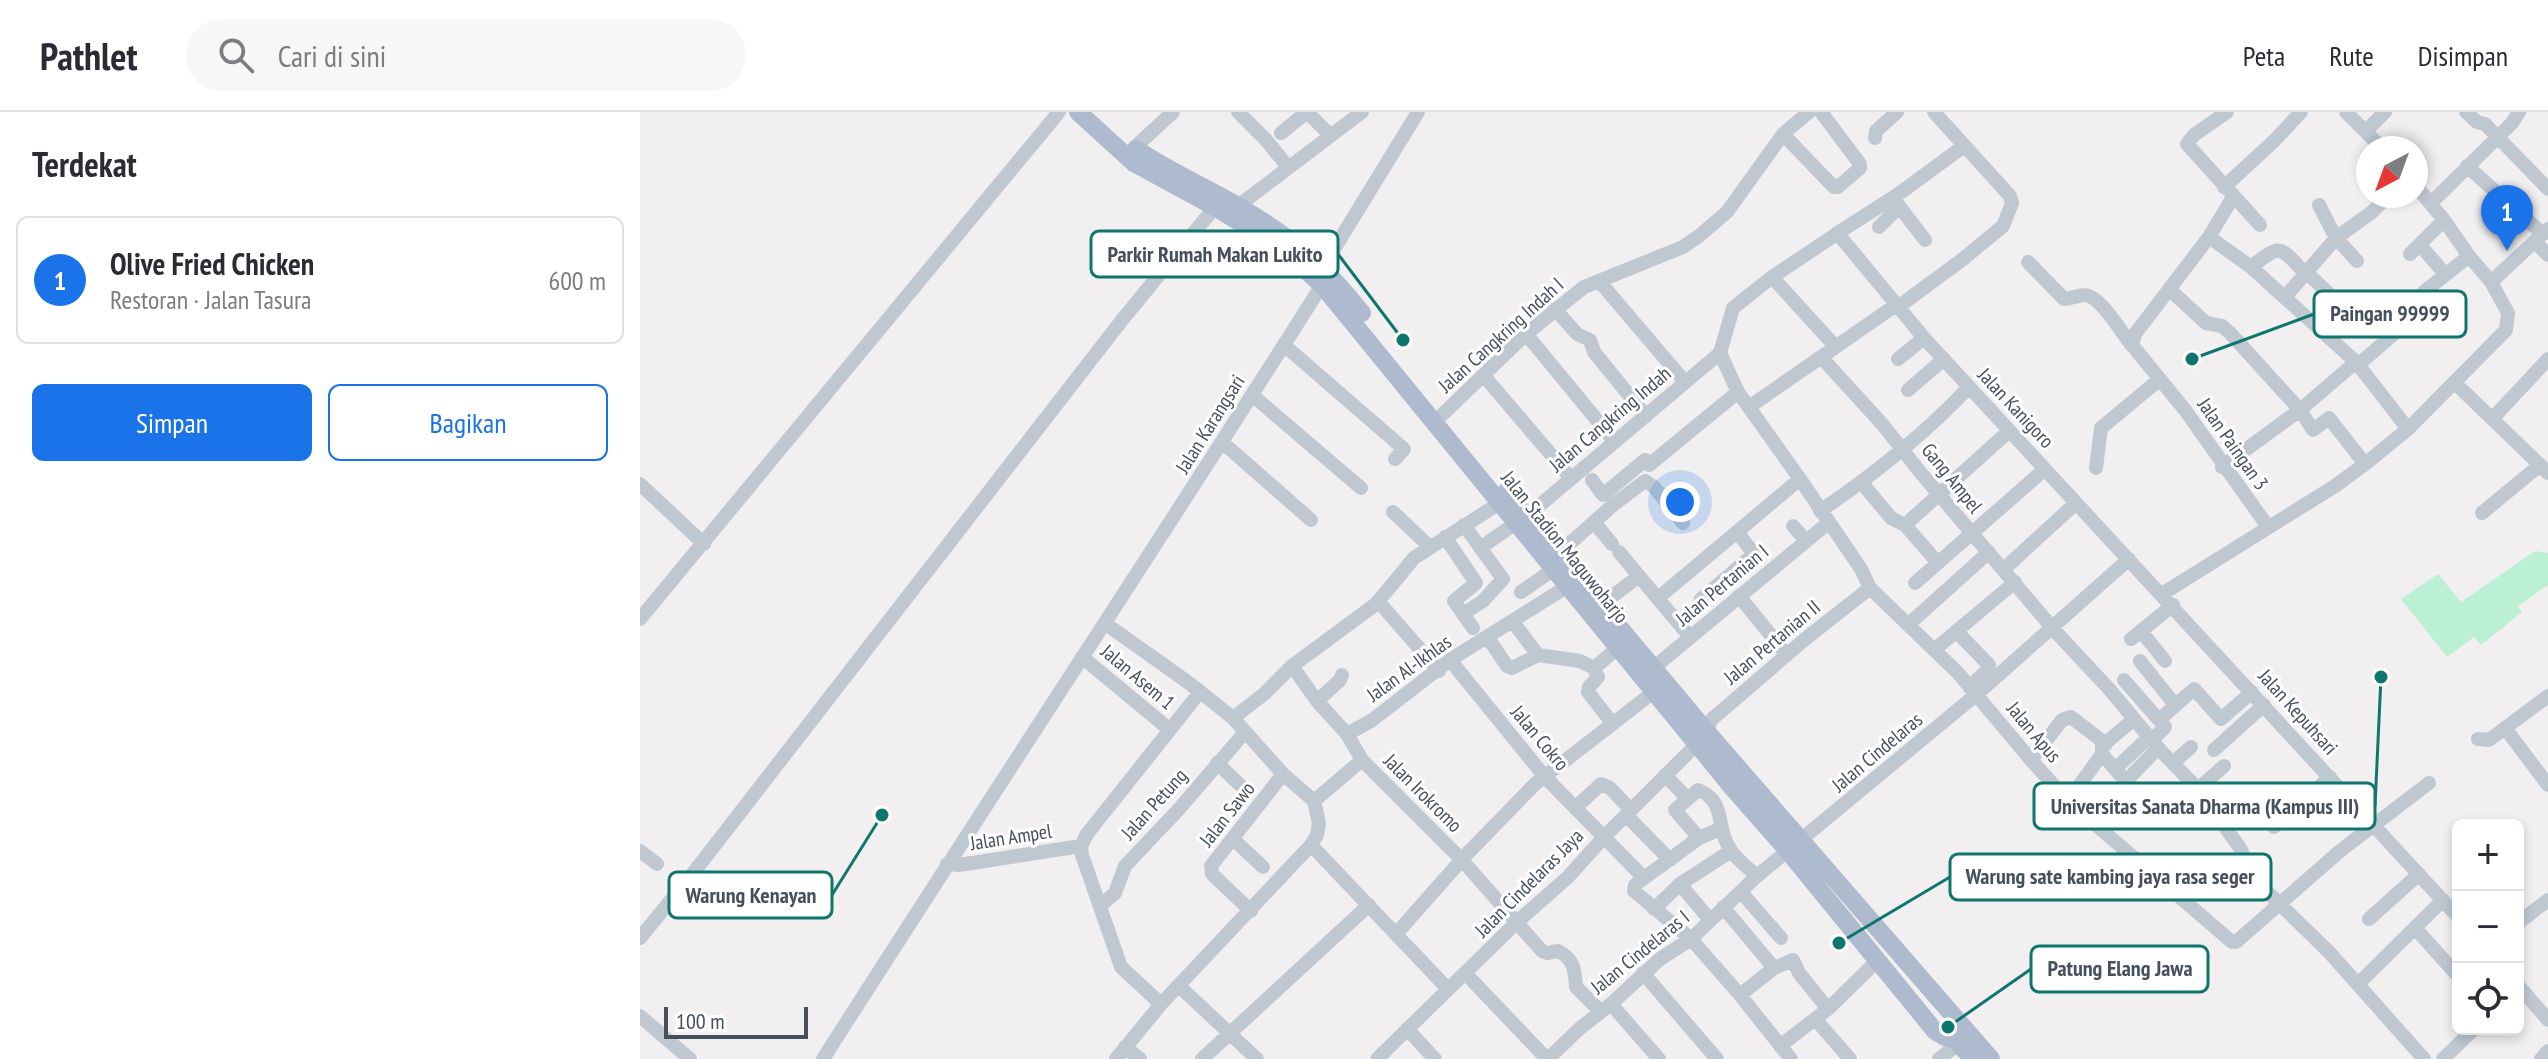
<!DOCTYPE html>
<html lang="id">
<meta charset="utf-8">
<style>
:root{--surface:#fff;--page:#f7f7f7;--text:#2b2b33;--muted:#7c7c81;--line:#e1e1e2;--accent:#1a73e8}
body{margin:0;font-family:"PT Sans Narrow",sans-serif;background:var(--page);color:var(--text)}
.controls{position:absolute;right:24px;bottom:24px;display:grid;overflow:hidden;border-radius:12px;box-shadow:0 4px 12px #0003}
.controls button{width:72px;height:72px;display:grid;place-items:center;padding:0;border:0;border-bottom:2px solid var(--line);background:var(--surface);color:var(--text);font:40px sans-serif}
.compass{position:absolute;left:1716px;top:24px;width:72px;height:72px;border-radius:50%;background:var(--surface);box-shadow:0 4px 12px #0003;rotate:221deg}
.scale{position:absolute;left:24px;bottom:20px;width:144px;box-sizing:border-box;padding-left:8px;border:4px solid #46505d;border-top:0;font-size:22px;line-height:28px;white-space:nowrap;color:#46505d;-webkit-text-stroke:6px #fff;paint-order:stroke}
.you{position:absolute;left:1040px;top:390px;width:28px;height:28px;margin:-20px;border:6px solid #fff;border-radius:50%;background:#1a73e8;box-shadow:0 0 0 12px #1a73e833}
.badge{display:grid;place-items:center;width:52px;height:52px;border-radius:50%;background:var(--accent);color:#fff;font-size:26px;font-weight:700}
.pin{position:absolute;translate:-50% -66px;filter:drop-shadow(0 2px 4px #0008)}
.pin::after{content:'';position:absolute;top:42px;width:28px;height:24px;background:inherit;clip-path:polygon(0 0,100% 0,50% 100%)}
.list{margin:0;padding:0;list-style:none}
h2{display:flex;justify-content:space-between;align-items:center;height:104px;margin:0;padding:0 32px;font-size:34px}
h2 small{font-size:26px;font-weight:400;color:var(--muted)}
.list li{display:grid;grid-template-columns:52px 1fr auto;gap:24px;align-items:center;box-sizing:border-box;height:128px;margin:0 16px 16px;padding:0 16px;border:2px solid var(--line);border-radius:12px}
.list b{display:block;font-size:30px;white-space:nowrap}
.list p{margin:0;font-size:26px;white-space:nowrap;color:var(--muted)}
.list em{font-size:26px;font-style:normal;color:var(--muted)}
.actions{display:flex;gap:16px;padding:24px 32px}
.actions a{flex:1;padding:18px 0;border:2px solid var(--accent);border-radius:12px;text-align:center;font-size:28px;color:var(--accent)}
.actions .main{background:var(--accent);color:#fff}
.icon{flex:none;width:44px;height:44px;fill:none;stroke:currentColor;stroke-width:2;stroke-linecap:round;stroke-linejoin:round}
.map{position:relative;flex:none;width:1908px;height:947px;overflow:hidden}
header{display:flex;align-items:center;gap:48px;box-sizing:border-box;height:112px;padding:0 40px;background:var(--surface);border-bottom:2px solid var(--line)}
header strong{font-size:38px}
nav{display:flex;gap:44px;margin-inline-start:auto;font-size:28px}
.search{width:560px;height:72px;background:var(--page);display:flex;align-items:center;gap:20px;box-sizing:border-box;padding:0 28px;border-radius:44px;color:var(--muted);font-size:30px}
main{display:flex}
aside{flex:1;background:var(--surface)}
.map>svg:first-child{display:block}
.park{fill:#bcf0d5}
.lines{fill:none;stroke-linecap:round;stroke-linejoin:round}
.minor{stroke:#bfc8d1;stroke-width:14}
.major{stroke:#aebbce;stroke-width:18}
.labels{text-anchor:middle;dominant-baseline:central;stroke-width:6;stroke-linejoin:round;paint-order:stroke}
.street-label{font-size:20px;fill:#46505d;stroke:#fff}
.leader{fill:none;stroke:#0f766e;stroke-width:3}
.callout-dot{fill:#0f766e;stroke:#fff;stroke-width:3}
.callout{fill:#fff;stroke:#0f766e;stroke-width:3}
.callout-label{font-size:22px;text-anchor:middle;font-weight:bold;fill:#46505d}
</style>
<header>
<strong>Pathlet</strong>
<div class="search"><svg class="icon" aria-label="search" viewBox="0 0 24 24"><circle cx="10" cy="10" r="6"/><path d="M15 15l6 6"/></svg>Cari di sini</div>
<nav><a>Peta</a><a>Rute</a><a>Disimpan</a></nav>
</header>
<main>
<aside>
<h2>Terdekat<small></small></h2>
<ul class="list">
<li><span class="badge">1</span><div><b>Olive Fried Chicken</b><p>Restoran · Jalan Tasura</p></div><em>600 m</em></li>
</ul>
<div class="actions"><a class="main">Simpan</a><a>Bagikan</a></div>
</aside>
<div class="map">
<svg width="1908" height="947" viewBox="0 0 1908 947">
<rect width="100%" height="100%" fill="#f1efef"/>
<path class="park" d="M1895,439L1908,441V473L1878,494L1882,500L1841,533L1834,525L1807,545L1761,487L1798,462L1821,490Z"/>
<g class="lines">
<path class="minor" d="M598,0L626,28L648,55
M667,0L690,23
M1587,0L1554,23L1547,32L1620,113
M1706,0L1742,36
M1826,0L1837,10L1845,12L1908,77
M1726,19L1745,0
M641,21L667,0
M1143,22L1187,68L1194,75H1198L1220,56V52L1181,0
M1235,26L1236,19L1257,0
M494,36L533,0
M1827,54L1903,122
M1584,75L1634,29L1661,0
M1593,85L1569,125L1611,155L1716,250L1768,317
M1791,91L1872,11L1879,0
M1679,93L1696,126L1717,149
M598,94L722,0
M1239,115L1258,96
M1196,122L1254,85
M1569,125L1495,222L1492,233L1545,298L1628,415
M1285,128L1253,86L1324,34
M1895,130L1908,143
M1780,133L1805,162
M1770,142L1804,108
M1388,150L1424,187C1432,187 1441,181 1449,184C1464,190 1482,221 1492,234
M683,155L778,0
M1611,155C1642,131 1638,133 1665,161
M1666,160L1701,193
M1132,165L1195,234
M959,169L1045,270
M1851,170L1908,117
M1529,177L1566,211L1582,214L1591,222L1660,298L1673,318L1689,306L1725,352
M1645,185L1696,126L1732,100L1748,84
M1258,195L1323,147L1363,114L1372,91L1370,84L1294,0
M915,197L937,222L950,228L954,240L1006,304
M886,222L975,330
M644,233L764,337L755,347
M1181,245L1243,313L1280,360L1415,519L1470,578L1519,637L1558,677L1600,736L1614,767L1689,840L1784,947
M1258,247L1284,226
M1718,253L1771,207L1774,191L1785,179L1829,144
M844,264L931,366
M1815,271L1900,353
M1268,278L1304,247
M612,283L721,376
M1109,295L1256,193
M802,303L886,222L944,175L1043,135L1059,124L1087,100L1143,22L1169,0
M1853,306L1908,247
M582,330L671,408
M1582,355L1660,298L1716,250
M1456,356L1461,316L1520,267
M952,368L963,383L1005,348L1009,353L1098,280
M1222,371L1251,406L1265,413L1298,451
M0,372L64,432
M1180,399C1233,363 1285,322 1329,275
M753,400L790,435
M1842,401L1900,353L1908,361
M887,404L1080,241
M954,410L972,432
M1265,413L1369,319
M1153,414L1166,429
M805,425L836,471L814,489L833,516
M840,436L876,411
M979,440L1050,525
M918,442L973,393L1005,369L1014,375L1043,411
M1364,457L1436,391
M1275,471L1405,357
M881,480L914,457
M1522,482L1695,374L1725,352L1768,317L1866,218L1868,201L1851,170L1829,144L1804,108L1776,74
M1099,484L1147,543
M1018,486L1160,367
M1061,487L1114,442L1098,421
M738,489L799,559
M961,493L999,464
M823,502L843,489L863,467L824,413
M0,507L419,0
M873,510L898,543
M466,512L549,571L593,606L643,662L674,689L679,711L677,723L671,733L808,877
M1269,512L1349,440
M1316,519L1349,553L1348,558L1329,575
M1501,519L1525,549
M848,526L867,554L872,556L898,543L940,549L954,556L978,536
M1491,527L1533,493
M1294,538L1375,470
M442,545L529,617
M810,548L905,665L1004,766L995,773L994,779L1051,827L1100,883L1151,947
M1500,549L1535,593
M652,554L677,589L707,622L722,648L822,748L902,839L907,841L918,839C934,847 935,858 936,875L960,899
M954,556L958,565L949,575L948,580L973,612
M1006,562L1188,411
M1484,568L1525,615L1512,628
M1908,584L1865,616L1908,673
M677,589L700,568L702,563
M593,606L624,582L652,554L736,492L774,446L866,387
M1520,607L1554,577L1581,607L1612,580
M707,622L731,609L810,548L928,474
M1838,627L1849,628L1865,616
M1574,638L1624,593
M1462,642L1475,657L1509,625
M1391,648L1422,608L1431,605L1466,632
M577,651L600,673
M1533,651L1551,635
M1475,657L1482,665L1488,667L1518,636
M1025,663L1047,686
M1789,671L1700,739L1596,830H1592L1428,689L1391,648L1318,561L1230,476L1221,457L1160,367L1098,280L1080,241L1093,196L1132,165L1195,123H1199L1284,226L1818,805
M1558,677L1584,654
M674,689L722,648
M1428,689L1462,642V634L1494,607
M935,696L961,672L970,676L991,698
M986,703L1030,748
M1634,715L1690,665
M1059,726L1035,698L1058,678C1087,689 1075,715 1090,737C1096,747 1108,756 1117,764
M593,727L623,755
M0,739L17,752
M307,752L319,753L441,734
M1004,766L1059,726L1080,717
M1040,772L1091,739
M1101,780L1141,826
M460,794L475,781L485,754L539,697L605,620
M1083,795L1134,856L1153,848L1159,861L1188,897L1140,934
M1014,797L1040,772L1070,808
M611,799L572,762L571,754L643,662
M1729,807L1779,762
M1878,811L1908,788
M1775,816L1818,864
M756,822L825,744L895,672L1020,575
M0,826L54,760L482,208L575,95
M1003,861L1077,947
M826,862L907,947
M1718,872L1803,788
M1878,873L1908,908
M539,874L617,947
M1100,883L1134,856
M521,892L481,855L442,743L441,734L447,722L560,580
M971,892L1019,947
M1188,897L1238,848
M0,904L50,947
M1176,908L1210,947
M767,917L795,947
M485,935L500,947
M183,947C348,688 518,432 682,173
M476,947L521,892L671,733
M562,947L729,793
M737,947L877,810L928,765L965,724L1057,632L1067,620L1071,608L1164,528L1230,476
M908,947L939,917L971,892L1020,847L1051,827L1117,764L1337,582L1489,447
M1299,947L1324,927
M1803,947L1834,917
M1901,947L1908,939"/>
<path class="major" d="M438,0L494,51L575,95L641,136L682,173L1091,674L1148,739L1295,919L1305,925L1314,927L1333,947
M496,37C528,59 564,74 598,94C651,125 684,153 722,201
M866,380L1067,620L1351,947"/>
</g>
<g class="labels">
<g class="street-label">
<text transform="translate(861 223) rotate(-42)">Jalan Cangkring Indah I</text>
<text transform="translate(1376 296) rotate(47)">Jalan Kanigoro</text>
<text transform="translate(970 307) rotate(-40)">Jalan Cangkring Indah</text>
<text transform="translate(570 312) rotate(-58)">Jalan Karangsari</text>
<text transform="translate(1593 332) rotate(55)">Jalan Paingan 3</text>
<text transform="translate(1312 366) rotate(51)">Gang Ampel</text>
<text transform="translate(925 435) rotate(51)">Jalan Stadion Maguwoharjo</text>
<text transform="translate(1082 473) rotate(-40)">Jalan Pertanian I</text>
<text transform="translate(1132 530) rotate(-40)">Jalan Pertanian II</text>
<text transform="translate(769 556) rotate(-36)">Jalan Al-Ikhlas</text>
<text transform="translate(498 565) rotate(40)">Jalan Asem 1</text>
<text transform="translate(1658 600) rotate(48)">Jalan Kepuhsari</text>
<text transform="translate(1394 620) rotate(50)">Jalan Apus</text>
<text transform="translate(900 626) rotate(50)">Jalan Cokro</text>
<text transform="translate(1237 640) rotate(-40)">Jalan Cindelaras</text>
<text transform="translate(783 681) rotate(45)">Jalan Irokromo</text>
<text transform="translate(514 692) rotate(-48)">Jalan Petung</text>
<text transform="translate(587 702) rotate(-52)">Jalan Sawo</text>
<text transform="translate(371 725) rotate(-9)">Jalan Ampel</text>
<text transform="translate(889 771) rotate(-45)">Jalan Cindelaras Jaya</text>
<text transform="translate(1000 840) rotate(-39)">Jalan Cindelaras I</text>
</g>
</g>
<path class="leader" d="M763 228L698 142M1552 247L1674 202M1741 565L1735 694M1199 831L1310 765M242 703L192 783M1308 915L1391 857"/>
<g class="callout-dot">
<circle cx="763" cy="228" r="8"/>
<circle cx="1552" cy="247" r="8"/>
<circle cx="1741" cy="565" r="8"/>
<circle cx="1199" cy="831" r="8"/>
<circle cx="242" cy="703" r="8"/>
<circle cx="1308" cy="915" r="8"/>
</g>
<g class="callout">
<rect x="451" y="119" width="247" height="46" rx="8"/>
<rect x="1674" y="179" width="152" height="46" rx="8"/>
<rect x="1394" y="671" width="341" height="46" rx="8"/>
<rect x="1310" y="742" width="321" height="46" rx="8"/>
<rect x="29" y="760" width="163" height="46" rx="8"/>
<rect x="1391" y="834" width="177" height="46" rx="8"/>
</g>
<g class="callout-label">
<text x="575" y="150">Parkir Rumah Makan Lukito</text>
<text x="1750" y="209">Paingan 99999</text>
<text x="1565" y="702">Universitas Sanata Dharma (Kampus III)</text>
<text x="1470" y="772">Warung sate kambing jaya rasa seger</text>
<text x="111" y="791">Warung Kenayan</text>
<text x="1480" y="864">Patung Elang Jawa</text>
</g>
</svg>
<div class="controls">
<button>+</button>
<button>−</button>
<button><svg class="icon" aria-label="locate" viewBox="0 0 24 24"><circle cx="12" cy="12" r="6"/><path d="M12 2v4M12 18v4M2 12h4M18 12h4"/></svg></button>
</div>
<svg class="compass" viewBox="-18 -18 36 36"><path d="M0-13l5 13h-10z" fill="#e53935"/><path d="M0 13l5-13h-10z" fill="#7c7c81"/></svg>
<div class="scale">100 m</div>
<div class="you"></div>
<div class="pin badge" style="left:1867px;top:139px">1</div>
</div>
</main>
